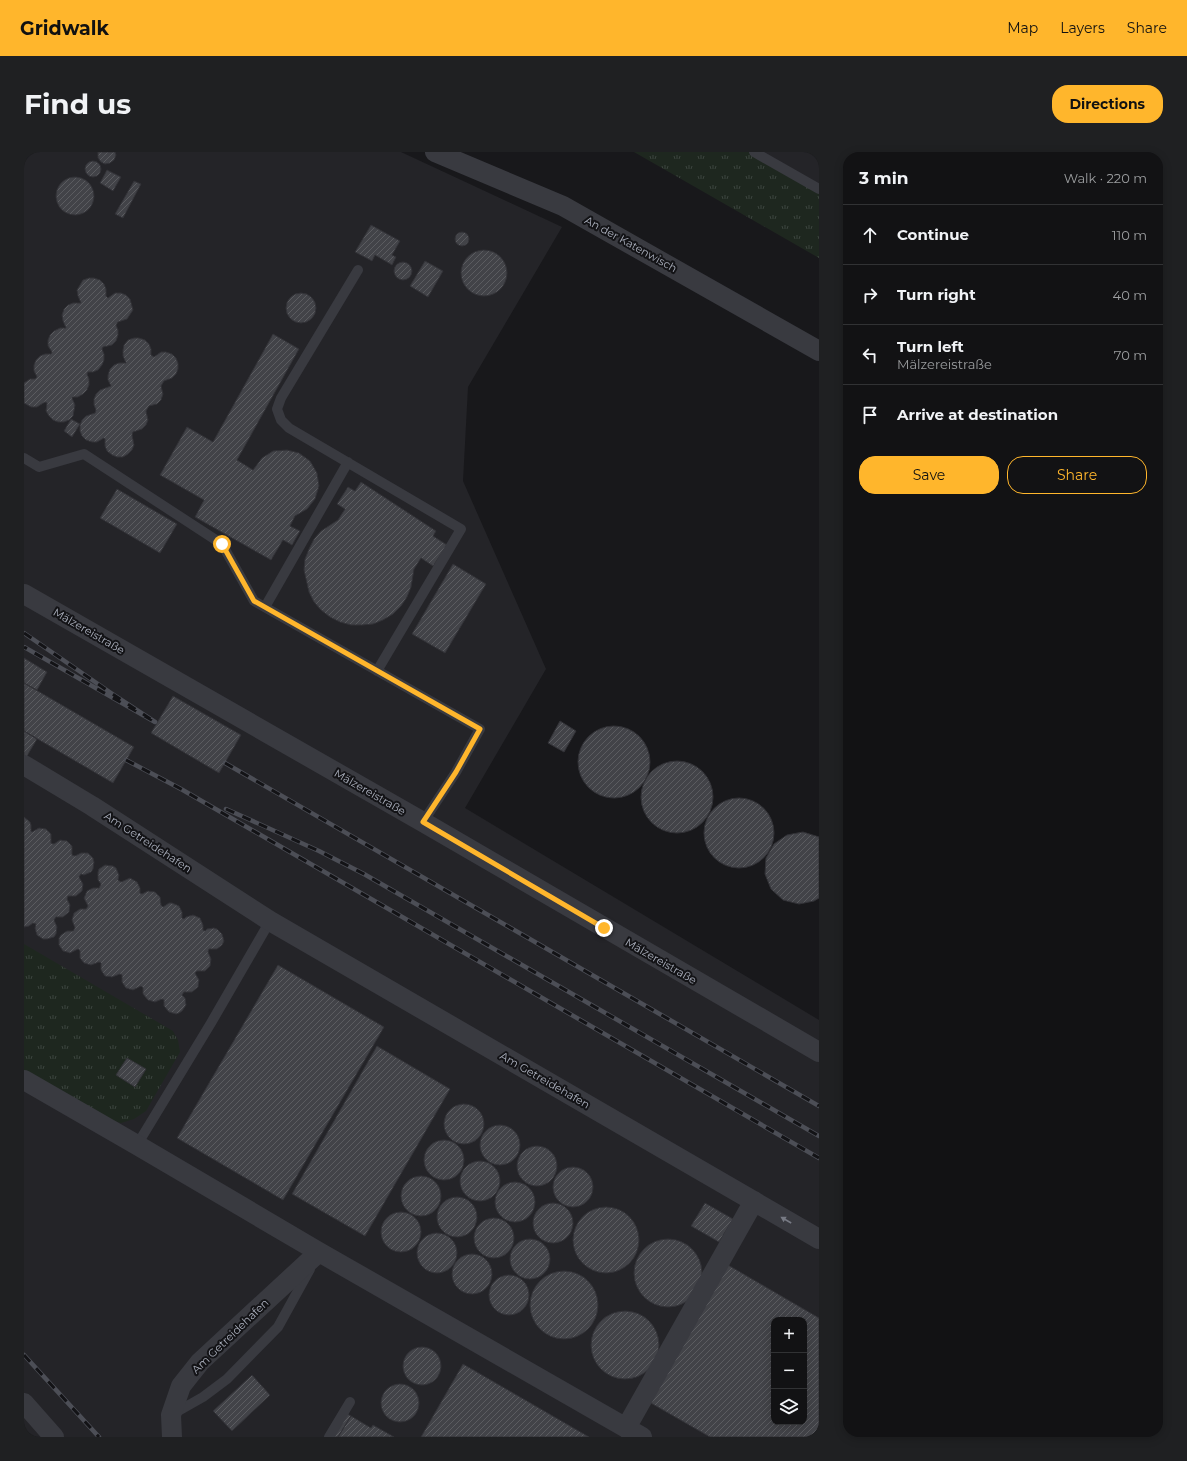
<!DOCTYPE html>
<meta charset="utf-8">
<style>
:root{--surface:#121214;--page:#1f2022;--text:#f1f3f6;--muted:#9c9ea0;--line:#313234;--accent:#ffb62c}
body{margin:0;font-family:Montserrat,sans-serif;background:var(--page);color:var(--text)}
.controls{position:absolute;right:12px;bottom:12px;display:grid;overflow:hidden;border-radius:8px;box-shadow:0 2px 10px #0003}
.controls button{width:36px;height:36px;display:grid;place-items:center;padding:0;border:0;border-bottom:1px solid var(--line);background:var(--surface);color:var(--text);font:20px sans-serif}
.stop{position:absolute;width:12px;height:12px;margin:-9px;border:3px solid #ffb62c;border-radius:50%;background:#fff}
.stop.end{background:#ffb62c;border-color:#fff;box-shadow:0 1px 4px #0008}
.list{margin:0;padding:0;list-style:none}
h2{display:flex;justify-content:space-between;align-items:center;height:52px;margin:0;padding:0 16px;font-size:17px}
h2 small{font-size:13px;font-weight:400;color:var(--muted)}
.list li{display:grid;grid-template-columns:26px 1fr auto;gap:12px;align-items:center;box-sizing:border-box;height:60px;padding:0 16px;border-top:1px solid var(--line)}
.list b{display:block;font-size:15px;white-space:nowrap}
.list p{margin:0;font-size:13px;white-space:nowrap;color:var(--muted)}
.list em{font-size:13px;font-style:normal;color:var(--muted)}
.actions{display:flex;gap:8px;padding:12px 16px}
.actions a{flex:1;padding:9px 0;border:1px solid var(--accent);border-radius:16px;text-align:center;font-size:14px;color:var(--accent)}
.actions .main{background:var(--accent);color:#111}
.icon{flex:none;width:22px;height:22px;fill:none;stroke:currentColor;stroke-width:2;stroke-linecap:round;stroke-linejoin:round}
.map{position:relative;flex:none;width:795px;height:1285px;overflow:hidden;border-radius:16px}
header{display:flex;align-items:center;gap:24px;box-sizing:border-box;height:56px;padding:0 20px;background:var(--accent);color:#111}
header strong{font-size:19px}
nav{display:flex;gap:22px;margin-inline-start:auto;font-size:14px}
.intro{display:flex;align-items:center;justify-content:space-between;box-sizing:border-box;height:96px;padding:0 24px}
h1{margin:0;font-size:28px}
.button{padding:10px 18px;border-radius:16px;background:var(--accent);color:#111;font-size:14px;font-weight:700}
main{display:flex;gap:24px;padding:0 24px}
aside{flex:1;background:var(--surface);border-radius:16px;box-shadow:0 2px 10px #0003}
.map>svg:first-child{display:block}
.built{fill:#242428;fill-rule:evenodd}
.grass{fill:url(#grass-tufts)}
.building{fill:url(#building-hatch);stroke:#323237;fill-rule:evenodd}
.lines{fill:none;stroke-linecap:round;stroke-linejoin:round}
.lane{stroke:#393a40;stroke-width:10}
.street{stroke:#393a40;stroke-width:20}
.rail-casing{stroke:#4c4e56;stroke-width:4.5}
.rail{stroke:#131316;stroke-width:3;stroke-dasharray:9;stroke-linecap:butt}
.oneway{fill:#777a84}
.route{stroke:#ffb62c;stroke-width:5}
.labels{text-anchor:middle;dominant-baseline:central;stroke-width:4;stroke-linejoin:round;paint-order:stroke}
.street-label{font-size:11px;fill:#aaafbc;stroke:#131316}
</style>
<header>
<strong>Gridwalk</strong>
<nav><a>Map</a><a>Layers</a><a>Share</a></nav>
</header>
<div class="intro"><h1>Find us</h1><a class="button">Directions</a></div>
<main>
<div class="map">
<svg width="795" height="1285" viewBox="0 0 795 1285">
<defs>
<pattern id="grass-tufts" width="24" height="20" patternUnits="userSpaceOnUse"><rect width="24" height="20" fill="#1e271f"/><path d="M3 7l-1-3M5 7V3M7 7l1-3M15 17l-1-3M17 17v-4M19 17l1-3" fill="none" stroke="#3c443e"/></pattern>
<pattern id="building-hatch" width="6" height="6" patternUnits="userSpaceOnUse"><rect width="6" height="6" fill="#424348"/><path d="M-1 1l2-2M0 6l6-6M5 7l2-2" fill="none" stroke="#5b5c60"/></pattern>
</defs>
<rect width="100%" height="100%" fill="#18181b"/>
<path class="built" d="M0,0H377L538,75L444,235L439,329L522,517L441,656L795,868V1285H1L0,1284ZM750,1168H780V1270H750Z
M727,0H795V39Z"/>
<path class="grass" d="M610,0H727L795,39V106Z
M0,792L149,879L154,888L156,900L122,959L110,967L97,971L84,967L0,918Z"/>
<path class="building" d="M74,0H91L92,3L90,8L86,11L81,12L77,10L74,6Z
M61 17a8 8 0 1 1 16 0a8 8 0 1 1-16 0Z
M83,18L97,25L89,39L76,31Z
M32 44a19 19 0 1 1 38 0a19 19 0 1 1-38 0Z
M110,29L117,32L99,66L91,62Z
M347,73L376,89L368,103L372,105L368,113L351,103L348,109L331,100Z
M431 87a7 7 0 1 1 14 0a7 7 0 1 1-14 0Z
M437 121a23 23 0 1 1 46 0a23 23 0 1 1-46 0Z
M401,109L419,119L404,145L386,134Z
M370 119a9 9 0 1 1 18 0a9 9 0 1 1-18 0Z
M65,126H70L76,128L80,132L82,137V144L84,146L91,141H97L102,143L106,147L109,158L103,167L94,170L92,173L94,178V183L92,189L88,193L79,195L78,197L80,202V208L78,213L74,218L69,220H64L63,222L65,227V233L63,238L59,242L54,245H49L48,246L51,253L49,264L45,268L40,270H34L29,268L25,264L22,259L23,251L21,250L13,255H7L0,251V231L6,227H11L13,225L10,219V213L12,208L16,204L21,202H27L28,200L24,194V188L26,183L30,179L36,176H42L39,169L38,163L40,157L44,153L49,151H57L54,144L53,138L59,128Z
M262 156a15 15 0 1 1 30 0a15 15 0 1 1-30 0Z
M249,182L275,197L213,308L229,318L238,306L249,299L263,298L275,301L286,309L293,321L295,334L291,347L283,357L271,364L266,374L276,379L268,393L259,388L247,408L171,365L180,348L136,323L163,275L189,290Z
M110,186H115L121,188L125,192L127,197V203L130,205L137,200H142L148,202L152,206L154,211V217L152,222L148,226L140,229L137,234L139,242L137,248L133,252L125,254L122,259L124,268L122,273L118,277L109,280L108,283L110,293L108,298L104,302L99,305H93L88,303L83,299L81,294V287L80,286L73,290H68L62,288L58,284L56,279V273L58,268L62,264L71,261L72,258L70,253V247L72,242L76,238L87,234L84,228V223L86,217L90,213L95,211H102L99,204V198L100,193L104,188Z
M47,267L56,272L48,285L40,279Z
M337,330L412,379L409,384L423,393L409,414L397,406L390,417L387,435L383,445L377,454L369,462L359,468L349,472L338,473H327L316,470L306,465L297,458L290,450L285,440L280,418L281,407L285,397L290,387L297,379L314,368L321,357L313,352L324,335L331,339Z
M93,337L153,372L136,401L76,366Z
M429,412L462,432L421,501L388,482Z
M0,506L23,520L13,538L0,531Z
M0,531L110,595L89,631L0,579Z
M149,544L217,583L195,621L127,581Z
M536,569L552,579L540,600L524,591Z
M554 610a36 36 0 1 1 72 0a36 36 0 1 1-72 0Z
M0,579L13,587L0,609Z
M617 645a36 36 0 1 1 72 0a36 36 0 1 1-72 0Z
M680 681a35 35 0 1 1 70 0a35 35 0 1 1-70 0Z
M0,665L6,670L7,673V679L8,680L15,676L22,677L27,682V691L30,692L36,688L43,689L48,694V703L51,704L57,701H64L69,706L70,710L69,717L67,720L60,723L57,722L55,725L59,732L58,739L52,744H44L43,747L46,753L45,760L39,765H32L30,768L33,775L32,782L30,785L23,787H19L13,783L11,776L12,772L9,771L5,774L0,775Z
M779,680L795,685V746L790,749L775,752L759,748L747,737L741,722L742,706L750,692L763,683Z
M81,713L89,714L92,716L95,723L94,728L97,730L106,726L113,730L116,736V741L118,742L124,739L131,740L136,745L137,753L139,755L145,751H148L155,754L158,760V766L160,767L162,765L169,763L176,766L179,773V778L181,779L183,777L190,776L193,777L198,782L200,789L198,793L193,797H185L184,800L187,807L186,814L181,819H173L171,821L175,828L174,835L168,840H160L158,843L161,846L162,853L158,859L155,861L152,862L145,860L140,854V848L138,847L131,850L124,848L119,842V836L117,834L109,838L102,836L98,830V823L96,822L88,825L81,824L77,818V811L75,810L67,813L60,811L56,806V799L54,797L46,801L43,800L39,799L35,793V786L37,783L43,779H49L51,776L48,768L50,761L56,757H62L64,754L60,746L63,739L69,736H75L77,732L74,728V720L75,717Z
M254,813L360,875L259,1048L153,986Z
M353,894L426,937L341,1084L268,1042Z
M103,906L122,917L111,935L92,923Z
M420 972a20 20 0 1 1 40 0a20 20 0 1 1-40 0Z
M456 993a20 20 0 1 1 40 0a20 20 0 1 1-40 0Z
M400 1008a20 20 0 1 1 40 0a20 20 0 1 1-40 0Z
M493 1014a20 20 0 1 1 40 0a20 20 0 1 1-40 0Z
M436 1029a20 20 0 1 1 40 0a20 20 0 1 1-40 0Z
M529 1035a20 20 0 1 1 40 0a20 20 0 1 1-40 0Z
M377 1044a20 20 0 1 1 40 0a20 20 0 1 1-40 0Z
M471 1050a20 20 0 1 1 40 0a20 20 0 1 1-40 0Z
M413 1065a20 20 0 1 1 40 0a20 20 0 1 1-40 0Z
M681,1051L709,1067L695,1090L667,1074Z
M509 1071a20 20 0 1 1 40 0a20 20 0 1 1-40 0Z
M549 1088a33 33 0 1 1 66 0a33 33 0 1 1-66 0Z
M357 1080a20 20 0 1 1 40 0a20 20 0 1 1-40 0Z
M450 1086a20 20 0 1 1 40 0a20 20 0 1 1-40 0Z
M393 1101a20 20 0 1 1 40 0a20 20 0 1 1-40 0Z
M610 1121a34 34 0 1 1 68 0a34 34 0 1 1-68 0Z
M486 1107a20 20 0 1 1 40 0a20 20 0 1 1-40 0Z
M428 1122a20 20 0 1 1 40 0a20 20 0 1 1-40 0Z
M704,1113L795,1166V1285H686L625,1250ZM750,1168H780V1270H750Z
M506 1153a34 34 0 1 1 68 0a34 34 0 1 1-68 0Z
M465 1143a20 20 0 1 1 40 0a20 20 0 1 1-40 0Z
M567 1193a34 34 0 1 1 68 0a34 34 0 1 1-68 0Z
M379 1214a19 19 0 1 1 38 0a19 19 0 1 1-38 0Z
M439,1212L565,1285H397Z
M228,1223L246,1243L208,1279L189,1259Z
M357 1251a19 19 0 1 1 38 0a19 19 0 1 1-38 0Z
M320,1260L327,1264L314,1285H306Z
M327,1264L347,1276L349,1273L370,1285H314Z"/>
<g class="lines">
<path class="lane" d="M730,0L795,37
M334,118L257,246L253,257L257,268L265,276L437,377L353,519
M0,306L15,315L60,302L198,392L230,449L456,577L432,620L399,670
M241,455L324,310
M113,993L187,871L246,769
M149,1262L179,1245L203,1227L254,1175L286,1117
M305,1285L326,1250"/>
<path class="street" d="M411,0L539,54L795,199
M0,442L399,670L795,900
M0,613L68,654L246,769L795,1087
M0,928L113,993L295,1100L618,1285
M0,1251L30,1285
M602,1276L730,1049
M148,1285L147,1263L157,1234L176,1210L295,1100"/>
<g class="rail-casing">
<path id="rail" d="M0,481L87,541L131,570L0,495
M102,608L157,637L795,1006
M201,611L795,954
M202,657L295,699L340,722L795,984
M0,1203L75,1285"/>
</g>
<use href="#rail" class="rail"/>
</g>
<defs><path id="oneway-solid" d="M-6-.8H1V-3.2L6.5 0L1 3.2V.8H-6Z"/></defs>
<use class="oneway" href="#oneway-solid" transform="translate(762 1068) rotate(-150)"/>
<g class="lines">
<path class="route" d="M198,392L230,449L456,577L432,620L399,670L580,776"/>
</g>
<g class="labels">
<g class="street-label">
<text transform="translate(607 92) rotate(29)">An der Katenwisch</text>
<text transform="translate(65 479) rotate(30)">Mälzereistraße</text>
<text transform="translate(346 640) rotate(30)">Mälzereistraße</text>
<text transform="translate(124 690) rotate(33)">Am Getreidehafen</text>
<text transform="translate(637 809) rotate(30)">Mälzereistraße</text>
<text transform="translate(521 928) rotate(30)">Am Getreidehafen</text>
<text transform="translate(206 1184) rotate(-44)">Am Getreidehafen</text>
</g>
</g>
</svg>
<div class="controls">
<button>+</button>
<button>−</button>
<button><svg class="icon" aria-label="layers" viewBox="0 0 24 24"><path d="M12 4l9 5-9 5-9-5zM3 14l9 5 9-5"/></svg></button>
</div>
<div class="stop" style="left:198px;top:392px"></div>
<div class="stop end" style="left:580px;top:776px"></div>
</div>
<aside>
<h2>3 min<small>Walk · 220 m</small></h2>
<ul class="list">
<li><svg class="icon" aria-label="ahead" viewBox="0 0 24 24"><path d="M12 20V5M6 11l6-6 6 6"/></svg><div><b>Continue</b></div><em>110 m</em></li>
<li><svg class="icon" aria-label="right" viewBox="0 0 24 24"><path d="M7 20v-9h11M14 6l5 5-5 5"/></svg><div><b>Turn right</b></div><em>40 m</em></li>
<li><svg class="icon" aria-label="left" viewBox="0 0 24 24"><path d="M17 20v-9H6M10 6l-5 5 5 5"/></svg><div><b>Turn left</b><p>Mälzereistraße</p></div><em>70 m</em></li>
<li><svg class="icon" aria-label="arrive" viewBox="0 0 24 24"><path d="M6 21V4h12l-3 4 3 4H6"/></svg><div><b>Arrive at destination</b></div></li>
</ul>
<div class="actions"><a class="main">Save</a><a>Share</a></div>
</aside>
</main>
